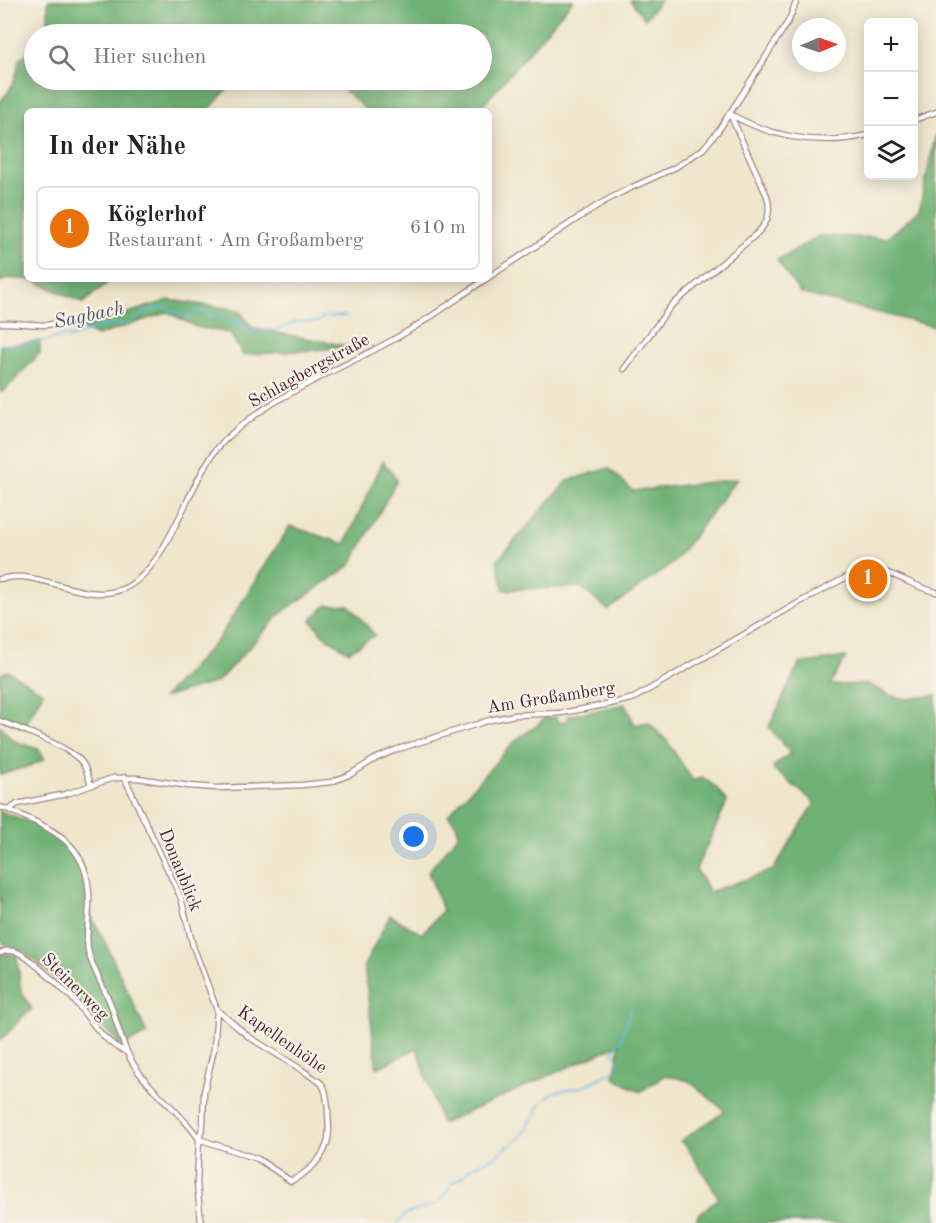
<!DOCTYPE html>
<html lang="de">
<meta charset="utf-8">
<style>
:root{--surface:#fff;--page:#f6f6f6;--text:#222;--muted:#767676;--line:#e0e0e0;--accent:#d1495b}
body{margin:0;font-family:"Old Standard TT",serif;background:var(--page);color:var(--text)}
.controls{position:absolute;right:18px;top:18px;display:grid;overflow:hidden;border-radius:9px;box-shadow:0 3px 15px #0003}
.controls button{width:54px;height:54px;display:grid;place-items:center;padding:0;border:0;border-bottom:2px solid var(--line);background:var(--surface);color:var(--text);font:30px sans-serif}
.compass{position:absolute;left:792px;top:18px;width:54px;height:54px;border-radius:50%;background:var(--surface);box-shadow:0 3px 15px #0003;rotate:88deg}
.you{position:absolute;left:414px;top:837px;width:21px;height:21px;margin:-15px;border:4px solid #fff;border-radius:50%;background:#1a73e8;box-shadow:0 0 0 9px #1a73e833}
.badge{display:grid;place-items:center;width:39px;height:39px;border-radius:50%;background:var(--accent);color:#fff;font-size:20px;font-weight:700}
.pin{position:absolute;translate:-50% -50%;border:3px solid #fff;box-shadow:0 2px 6px #0006}
.list{margin:0;padding:0;list-style:none}
h2{display:flex;justify-content:space-between;align-items:center;height:78px;margin:0;padding:0 24px;font-size:26px}
h2 small{font-size:20px;font-weight:400;color:var(--muted)}
.list li{display:grid;grid-template-columns:39px 1fr auto;gap:18px;align-items:center;box-sizing:border-box;height:84px;margin:0 12px 12px;padding:0 12px;border:2px solid var(--line);border-radius:9px}
.list b{display:block;font-size:22px;white-space:nowrap}
.list p{margin:0;font-size:20px;white-space:nowrap;color:var(--muted)}
.list em{font-size:20px;font-style:normal;color:var(--muted)}
.icon{flex:none;width:33px;height:33px;fill:none;stroke:currentColor;stroke-width:2;stroke-linecap:round;stroke-linejoin:round}
.map{position:relative;flex:none;width:936px;height:1223px;overflow:hidden}
.search{position:absolute;background:var(--surface);box-shadow:0 3px 15px #0003;left:24px;top:24px;width:468px;height:66px;display:flex;align-items:center;gap:15px;box-sizing:border-box;padding:0 21px;border-radius:33px;color:var(--muted);font-size:22px}
.panel{position:absolute;background:var(--surface);box-shadow:0 3px 15px #0003;left:24px;top:108px;width:468px;height:174px;border-radius:9px}
.map>svg:first-child{display:block}
.forest{fill:#6fb275;stroke:#5c6850;stroke-width:1.5}
.lines{fill:none;stroke-linecap:round;stroke-linejoin:round}
.stream{stroke:#68b9e3;stroke-width:1.5}
.street-casing{stroke:#9d827c;stroke-width:7}
.street{stroke:#fff;stroke-width:4.5}
.labels{text-anchor:middle;dominant-baseline:central;stroke-width:4.5;stroke-linejoin:round;paint-order:stroke}
.street-label{font-size:18px;fill:#4a1f2b;stroke:#f7f3e8}
.water-label{font-size:20px;font-style:italic;fill:#54556b;stroke:#f7f3e8}
</style>
<div class="map">
<svg width="936" height="1223" viewBox="0 0 936 1223">
<rect width="100%" height="100%" fill="#f7f3e8"/>
<filter id="ink" filterUnits="userSpaceOnUse"><feTurbulence type="fractalNoise" baseFrequency=".0167" numOctaves="2"/><feDisplacementMap in="SourceGraphic" scale="12" xChannelSelector="R" yChannelSelector="G"/><feConvolveMatrix kernelMatrix="1 2 1 2 8 2 1 2 1" color-interpolation-filters="sRGB"/></filter>
<filter id="wash" filterUnits="userSpaceOnUse"><feTurbulence type="fractalNoise" baseFrequency=".008" numOctaves="4" result="noise"/><feDisplacementMap in="SourceGraphic" scale="24" xChannelSelector="R" yChannelSelector="G"/><feGaussianBlur stdDeviation="1.35" result="paint"/><feColorMatrix in="noise" values="0 0 0 0 0 0 0 0 0 0 0 0 0 0 0 0 0 1.4 0 .05"/><feComposite in="paint" operator="in"/></filter>
<g filter="url(#wash)">
<rect width="100%" height="100%" fill="#f0e6cd"/>
<path class="forest" d="M48,0H573L478,111H367L334,80H482V34H44L48,30Z
M630,0H660L645,19Z
M34,47V80H235L208,111H27V279H112L83,303L33,280L8,278L0,282V101C12,91 17,74 19,60Z
M936,134V327L800,293L777,260L819,236L887,238L919,210Z
M169,300L239,310L252,328L353,347L243,355L230,333L196,327L168,312L97,336L81,328Z
M40,341V353L4,391L0,392V346Z
M383,461L397,480L351,565L281,613L217,682L163,698L217,641L290,526L345,544Z
M609,468L633,491L737,479L673,563L608,610L580,587L504,590L497,561L567,481Z
M327,605H349L375,635L349,652L323,635L311,620Z
M846,657L830,685L868,684L889,695L906,699L936,695V1223H696L698,1215L719,1198L687,1147L680,1141L725,1111L689,1081L666,1075L640,1092L614,1078L620,1044L441,1124L417,1048L377,1068L364,966L390,915L422,934L443,910L428,872L459,834L456,824L448,815L516,740L539,724L544,718L556,717L558,723L566,721L568,716L625,704L635,725L648,722L667,741L693,781L702,777L716,787L727,802L696,869L709,892L773,870L815,803L772,768L790,753L769,727L799,664Z
M8,671L43,692L24,728L0,718V674Z
M0,725L12,740L38,749L45,759L30,766L0,775Z
M0,811L29,822L48,832L61,839L70,849L82,872L85,886L86,905L107,946L147,1034L122,1046L39,964L26,954L25,952L6,945L0,940Z
M8,953L17,956L21,992L32,1009C19,1017 12,1031 0,1040V956Z"/>
<g class="lines">
<path class="stream" d="M0,344L24,345L51,340L60,336L70,338L108,324H130L145,311L164,307L189,319L195,312L203,311L213,317L239,321L247,332L275,330L296,322H318L323,317L346,316
M398,1223L406,1214L441,1202L452,1183L465,1175L469,1169L494,1157L522,1136L542,1102L554,1092L582,1087L618,1069L617,1058L613,1052L621,1040L631,1008"/>
</g>
</g>
<g filter="url(#ink)">
<g class="lines">
<g class="street-casing">
<path id="street" d="M730,114C773,138 819,146 868,135
M914,120L936,112
M489,277L598,205L622,192L676,167L703,149L718,131L743,93L789,20L797,0
M0,323H11L45,325L79,321
M624,369L671,306L753,237C767,225 772,214 767,196L730,114
M0,579C8,578 15,576 23,577C56,580 91,603 125,588C170,567 188,478 223,442C265,399 334,372 387,343C422,325 453,301 486,279
M0,721C19,728 66,746 80,760C86,766 88,776 91,785
M125,777L127,783L181,898L193,946L217,1010L249,1037L299,1068L321,1083C327,1090 327,1101 328,1110C328,1120 330,1130 328,1139C325,1158 307,1173 291,1181L258,1159L199,1139
M0,807C9,809 17,813 25,817C62,833 88,851 89,896C90,914 85,932 88,950C92,969 104,987 111,1005C116,1020 120,1037 127,1052C143,1088 178,1107 199,1139
M9,810L17,804L66,794L113,778H138L189,786L217,788L302,785L331,782L351,774L375,759L395,750L490,720L515,715L561,713L610,704L634,698L800,602L858,571C883,563 911,587 936,592
M0,953C15,946 26,957 37,966C49,976 60,986 71,997C87,1014 104,1045 127,1052
M201,1223L197,1183L199,1139L203,1124L204,1092L214,1049L217,1010"/>
</g>
<use href="#street" class="street"/>
</g>
</g>
<g class="labels">
<g class="street-label">
<text transform="translate(309 371) rotate(-29)">Schlagbergstraße</text>
<text transform="translate(551 698) rotate(-9)">Am Großamberg</text>
<text transform="translate(180 870) rotate(68)">Donaublick</text>
<text transform="translate(75 987) rotate(45)">Steinerweg</text>
<text transform="translate(282 1040) rotate(35)">Kapellenhöhe</text>
</g>
<g class="water-label">
<text transform="translate(89 316) rotate(-12)">Sagbach</text>
</g>
</g>
</svg>
<div class="controls">
<button>+</button>
<button>−</button>
<button><svg class="icon" aria-label="layers" viewBox="0 0 24 24"><path d="M12 4l9 5-9 5-9-5zM3 14l9 5 9-5"/></svg></button>
</div>
<svg class="compass" viewBox="-18 -18 36 36"><path d="M0-13l5 13h-10z" fill="#e53935"/><path d="M0 13l5-13h-10z" fill="#767676"/></svg>
<div class="you"></div>
<div class="pin badge" style="left:868px;top:579px;background:#e8710a">1</div>
<div class="search"><svg class="icon" aria-label="search" viewBox="0 0 24 24"><circle cx="10" cy="10" r="6"/><path d="M15 15l6 6"/></svg>Hier suchen</div>
<section class="panel">
<h2>In der Nähe<small></small></h2>
<ul class="list">
<li><span class="badge" style="background:#e8710a">1</span><div><b>Köglerhof</b><p>Restaurant · Am Großamberg</p></div><em>610 m</em></li>
</ul>
</section>
</div>
